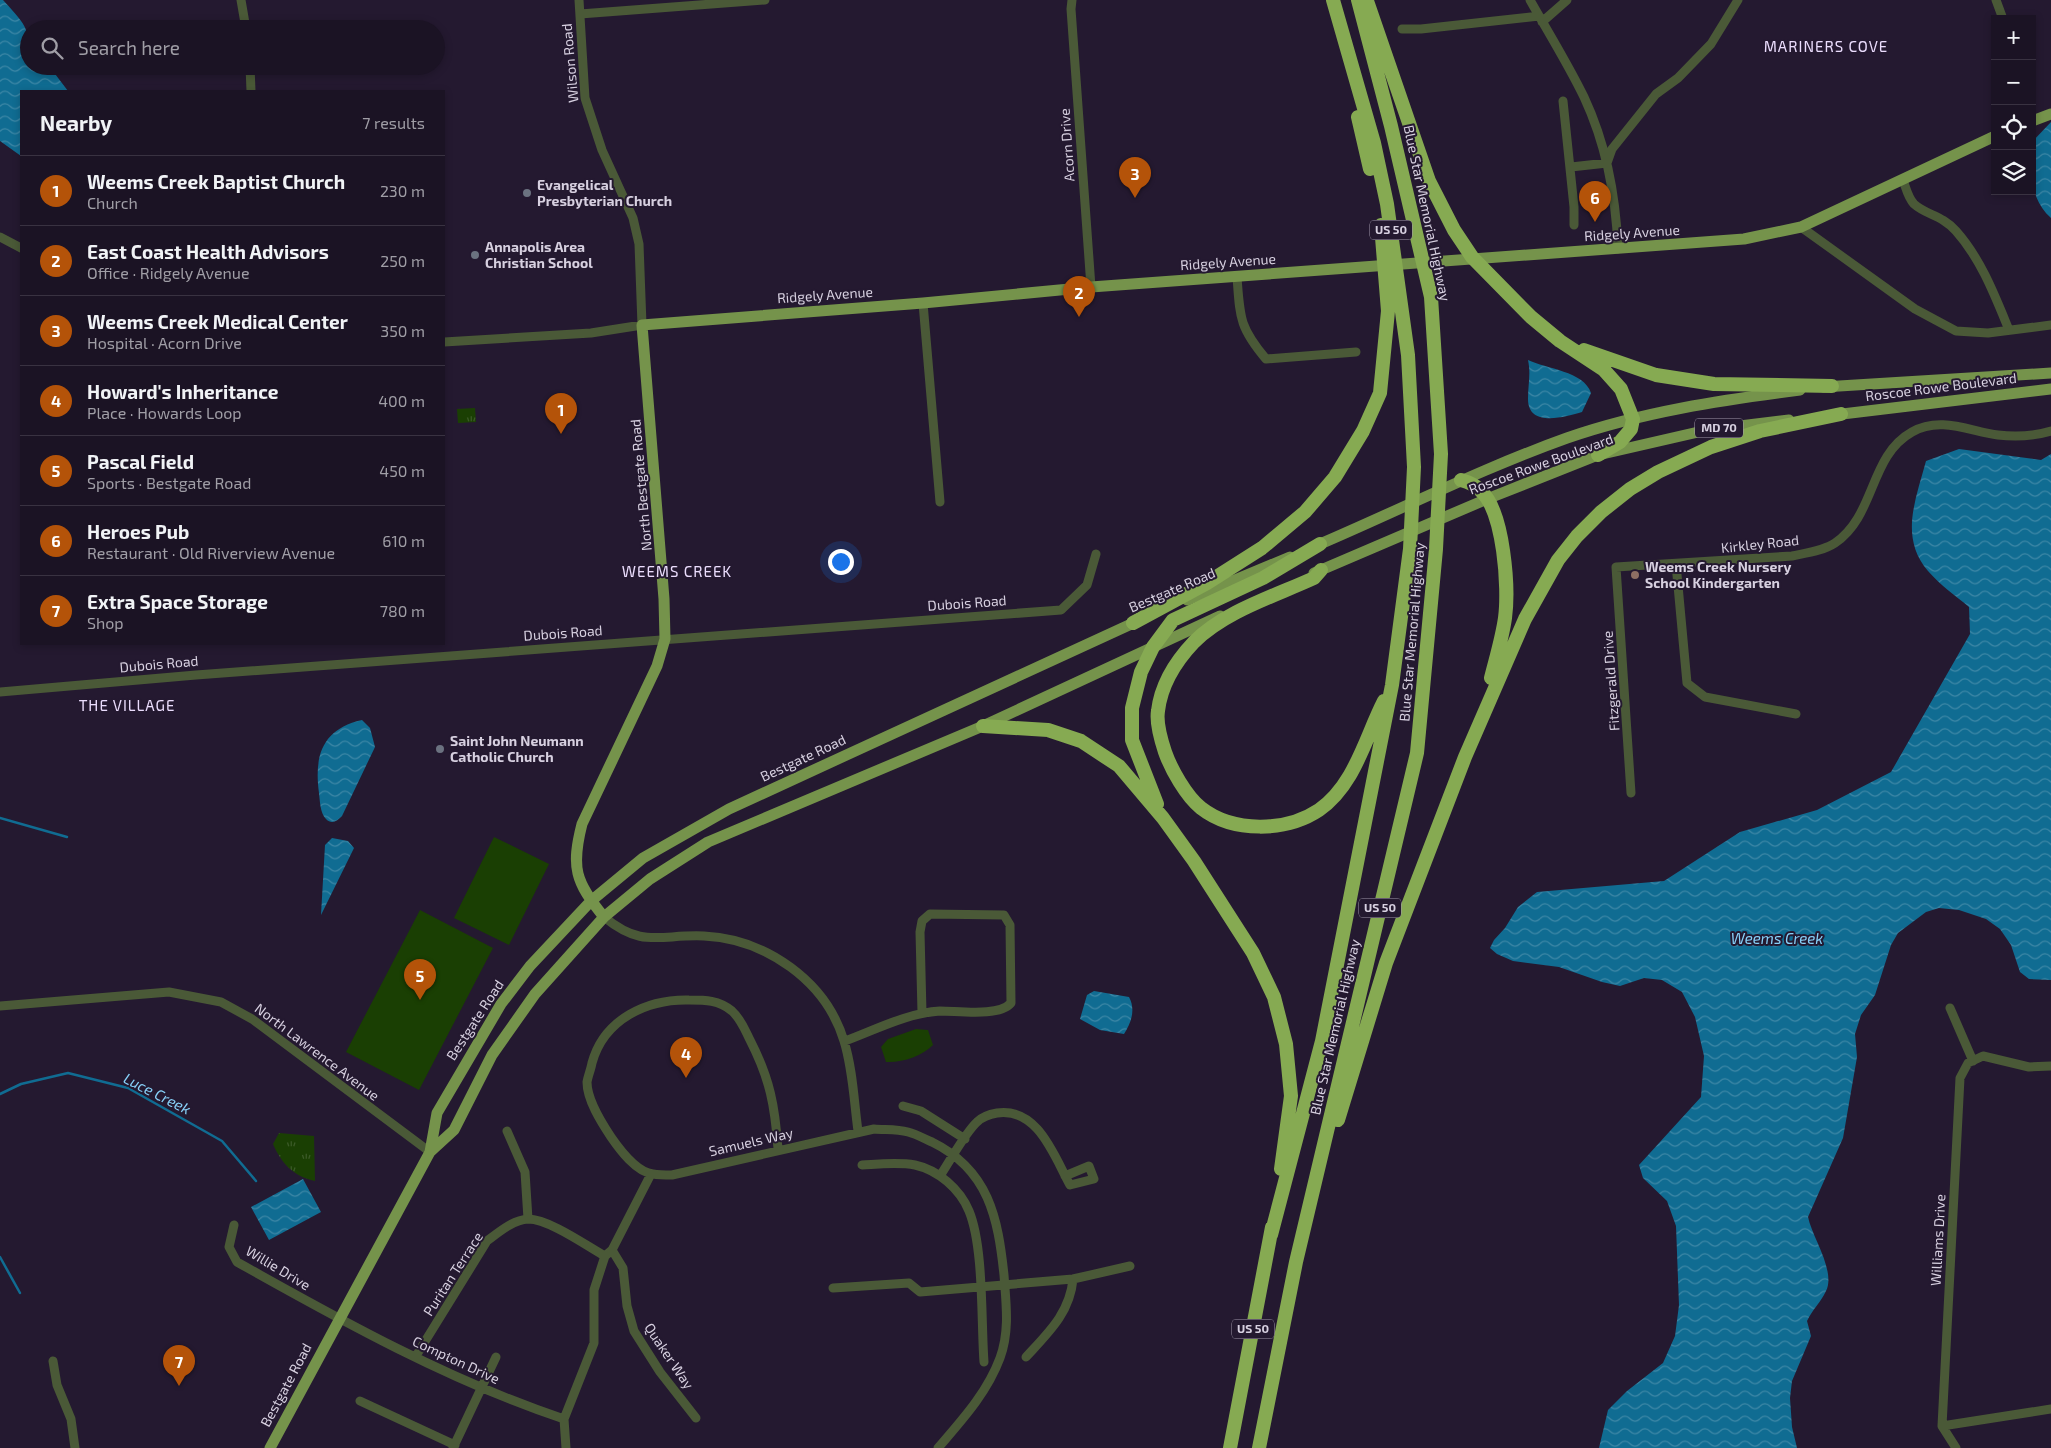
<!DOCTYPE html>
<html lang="en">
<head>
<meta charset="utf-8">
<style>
  body { margin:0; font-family:"Exo 2",sans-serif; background:#241c2c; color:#f1f3f6 }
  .controls { position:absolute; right:15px; top:15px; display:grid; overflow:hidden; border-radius:0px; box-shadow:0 2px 8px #0003 }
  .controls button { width:45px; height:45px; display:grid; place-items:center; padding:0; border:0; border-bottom:1px solid #393241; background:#1b1324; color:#f1f3f6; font:25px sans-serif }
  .you { position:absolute; left:840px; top:561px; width:18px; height:18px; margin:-12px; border:4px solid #fff; border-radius:50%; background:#1a73e8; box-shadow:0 0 0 8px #1a73e833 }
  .badge { display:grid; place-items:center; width:32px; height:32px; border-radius:50%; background:#b45309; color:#fff; font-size:16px; font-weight:700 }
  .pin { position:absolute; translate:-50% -41px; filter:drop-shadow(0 1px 2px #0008) }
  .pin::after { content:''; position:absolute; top:26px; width:18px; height:15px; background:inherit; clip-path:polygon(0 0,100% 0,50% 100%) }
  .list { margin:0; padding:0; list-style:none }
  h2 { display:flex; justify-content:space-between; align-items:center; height:65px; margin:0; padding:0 20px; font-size:21px }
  h2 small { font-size:16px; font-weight:400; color:#a09ea6 }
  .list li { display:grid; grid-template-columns:32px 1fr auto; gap:15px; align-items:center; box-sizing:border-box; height:70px; padding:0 20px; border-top:1px solid #393241 }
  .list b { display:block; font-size:19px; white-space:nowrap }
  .list p { margin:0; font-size:16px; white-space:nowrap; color:#a09ea6 }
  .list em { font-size:16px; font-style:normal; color:#a09ea6 }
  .icon { flex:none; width:28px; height:28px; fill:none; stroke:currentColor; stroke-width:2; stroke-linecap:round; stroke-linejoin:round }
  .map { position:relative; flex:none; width:2051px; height:1448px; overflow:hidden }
  .search { position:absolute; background:#1b1324; box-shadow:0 2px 8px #0003; left:20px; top:20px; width:425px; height:55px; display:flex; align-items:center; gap:12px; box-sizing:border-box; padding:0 18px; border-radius:28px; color:#a09ea6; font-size:19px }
  .panel { position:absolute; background:#1b1324; box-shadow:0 2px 8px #0003; left:20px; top:90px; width:425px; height:555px; border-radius:0px }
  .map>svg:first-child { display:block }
  .green { fill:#1a3f03 }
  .park { fill:url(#park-tufts) }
  .water { fill:url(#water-waves) }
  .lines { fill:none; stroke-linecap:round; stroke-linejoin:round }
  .stream { stroke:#106c92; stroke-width:2.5 }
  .minor { stroke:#4a5937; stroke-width:9 }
  .major { stroke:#75934b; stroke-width:11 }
  .highway { stroke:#86aa52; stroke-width:14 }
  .worship-dot { fill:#6b7280; stroke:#241930; stroke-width:2 }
  .education-dot { fill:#8d6e63; stroke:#241930; stroke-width:2 }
  .labels { text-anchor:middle; stroke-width:4; stroke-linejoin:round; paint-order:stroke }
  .shield { fill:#241930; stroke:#a199ab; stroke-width:1 }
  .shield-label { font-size:12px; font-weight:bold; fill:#d7d0e0 }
  .street-label { font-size:14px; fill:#d7d0e0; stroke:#241930 }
  .poi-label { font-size:14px; font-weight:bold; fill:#d7d0e0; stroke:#241930; text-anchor:start }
  .neighbourhood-label { font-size:15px; letter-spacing:1px; fill:#ebddfd; stroke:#241930 }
  .water-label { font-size:15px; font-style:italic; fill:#88d1f9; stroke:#241930 }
</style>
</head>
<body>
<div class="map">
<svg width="2051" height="1448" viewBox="0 0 2051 1448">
  <defs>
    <pattern id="park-tufts" width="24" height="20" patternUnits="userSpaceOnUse" patternTransform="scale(1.25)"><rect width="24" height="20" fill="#1a3f03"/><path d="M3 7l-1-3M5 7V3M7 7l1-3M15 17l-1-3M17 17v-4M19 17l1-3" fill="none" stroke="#3b5a27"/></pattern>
    <pattern id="water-waves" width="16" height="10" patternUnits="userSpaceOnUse" patternTransform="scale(1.25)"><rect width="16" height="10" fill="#106c92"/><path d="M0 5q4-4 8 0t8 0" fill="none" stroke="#3d87a6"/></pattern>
  </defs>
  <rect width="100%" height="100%" fill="#241930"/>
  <!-- green -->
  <path class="green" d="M494,837L549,864L509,945L454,918Z
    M420,910L493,948L419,1090L346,1052Z
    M916,1029L928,1030L933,1045C922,1056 902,1063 886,1062L881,1047L888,1039Z"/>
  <!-- park -->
  <path class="park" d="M475,408L476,422L458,423L457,409Z
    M279,1133L314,1136L315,1181C293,1176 282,1164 273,1144Z"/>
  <!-- water -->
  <path class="water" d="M0,0H3C29,29 29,27 29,66H49L68,91H21V156L0,141Z
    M2051,122V218C2028,197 2032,171 2032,142Z
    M1528,360C1546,369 1584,371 1591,393L1582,412C1565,417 1528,428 1528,399C1528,385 1531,374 1528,360Z
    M1959,449L2041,460L2051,454V980L2029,979L2020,972L2011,945L2000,929L1986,919L1959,910L1939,908L1926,912L1898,933L1891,945L1875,995L1861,1015L1855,1034L1857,1057L1843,1138L1808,1217C1812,1237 1836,1271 1826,1291C1821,1302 1812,1310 1807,1321L1811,1336L1792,1381L1790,1398L1792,1427L1797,1448H1599L1608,1410L1627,1391L1663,1363L1675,1336L1679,1305L1676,1226L1667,1201L1643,1178L1639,1165L1701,1097L1704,1056L1695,1017L1682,992L1662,980L1644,978L1620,986L1602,982L1559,967L1513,961L1497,954L1490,948L1494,940L1505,928L1518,907L1537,892L1664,881L1740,832L1817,810L1891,772L1970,634L1969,607C1956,596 1940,585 1928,571C1899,537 1916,499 1926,461Z
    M362,720L370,728L375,747L342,816C337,821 332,825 326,819C320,813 320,801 319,793C314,756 322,729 362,720Z
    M332,838L348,841L354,848L321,915L325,845Z
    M1094,991L1129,997C1136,1010 1131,1023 1124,1034L1100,1030L1080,1019L1087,995Z
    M303,1179L321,1212L269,1240L251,1207Z"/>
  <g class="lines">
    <!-- stream -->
    <path class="stream" d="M0,818L67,837
      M0,1094L21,1084L68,1073L128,1088L222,1141L256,1181
      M0,1257L20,1293"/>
    <!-- minor -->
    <path class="minor" d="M241,0L246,29
      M1072,0L1071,9L1091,287
      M1530,0C1548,32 1568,64 1584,97C1606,144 1616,197 1618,249
      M1996,0L2003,19
      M580,14L765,0
      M1542,22L1567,0
      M1402,29H1421L1539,16
      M250,66L251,91
      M1563,101L1574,207V225
      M1571,167L1607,163L1612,149L1656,94L1678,78L1711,44L1738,0
      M1903,180C1906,188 1908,198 1914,204C1926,215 1942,215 1956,231C1981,259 1995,296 2009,330
      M1801,227L1915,309L1956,331L1988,333L2051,325
      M0,237L21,248
      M1237,277C1240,317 1239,327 1266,359L1356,352
      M923,303L940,502
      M444,342L591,333L642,325L639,244L633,218L602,150L585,98L579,0
      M1676,564L1687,683L1705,697L1796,714
      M0,692L196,675L1061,610L1087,585L1096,554
      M1631,793L1616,567L1792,556C1806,553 1823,551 1835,543C1876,515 1869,456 1912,432C1940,416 1969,431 1998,435C2015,437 2034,436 2051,431
      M604,917C643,949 660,934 704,936C766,939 826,981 844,1041C853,1070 854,1102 858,1131
      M0,1006L169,992L221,1002L252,1019L430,1152
      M1950,1008L1973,1061
      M845,1041C875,1030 907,1013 940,1011C959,1011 999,1017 1011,1003L1010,925L1004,915L930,914L922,921L920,932L922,1013
      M903,1106L921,1111L965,1139
      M507,1131L525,1172L528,1219
      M778,1149C775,1106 770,1079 750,1040C745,1030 741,1019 732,1011C719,1000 705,1000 689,1000C647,999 604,1019 592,1063C591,1069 588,1076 587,1082C587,1100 601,1122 611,1137C620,1150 636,1172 653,1174C659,1175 665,1175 672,1175L874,1129C885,1130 897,1129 908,1132C916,1134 925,1139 932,1142C989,1170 998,1218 1004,1275C1006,1303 1010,1331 1000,1358C987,1393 962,1420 938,1448
      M862,1165C880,1164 898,1162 915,1165C938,1170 960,1189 969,1211C984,1247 981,1322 984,1362
      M940,1176C950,1161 965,1133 977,1122C982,1117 991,1114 997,1113C1038,1107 1054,1156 1070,1185L1094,1179L1089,1166L1065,1176
      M234,1225L229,1247L237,1262C342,1321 450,1381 564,1419
      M612,1250L623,1268L627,1306L634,1331L660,1372L696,1418
      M833,1288L909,1283L920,1292L1073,1279L1130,1266
      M416,1356L487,1241C499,1232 513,1220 528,1219C549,1219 587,1246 605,1256
      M1026,1357C1048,1333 1070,1313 1073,1279
      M53,1361L57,1385L71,1419L75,1448
      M360,1401L455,1445
      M1942,1426L1960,1078L1968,1063L1983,1056L2029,1067L2051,1066
      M1942,1426L2051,1409
      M1942,1426L1956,1448
      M453,1448L496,1357
      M566,1448L564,1419L594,1343V1290L605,1256L612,1250L651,1174"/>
    <!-- major -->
    <path class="major" d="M2032,121L2051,114
      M1823,387L2051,373
      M1834,415L2051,389
      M1313,547C1398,511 1480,469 1567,438C1642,412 1722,400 1800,390
      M1314,573L1487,499L1598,455L1707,430L1789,420
      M1187,600L1290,557
      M604,917C575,882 571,867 582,824L657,666L665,639L664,599L642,325L923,303L1091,287L1744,239L1801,227L1995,136
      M430,1152L454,1130L492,1055L535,994L604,917L650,879L708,842L983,726L1220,616
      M270,1448L430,1152L437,1113L501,1004L530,966L591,901L643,858L729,809L1140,620"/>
    <!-- highway -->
    <path class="highway" d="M1367,1L1429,181L1454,230L1472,257L1531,317L1560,341L1604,370L1621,389L1633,419L1631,429L1620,442L1598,455
      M1358,117L1370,169
      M1584,350L1656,375L1714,384L1832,386
      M1461,480C1468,482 1476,485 1481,491C1504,512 1509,588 1505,618C1502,639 1496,658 1491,678
      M1321,570L1314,578C1275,596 1225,611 1194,642C1176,661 1161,685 1158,711C1156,723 1161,740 1165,752C1171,769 1186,796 1201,808C1233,833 1286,832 1319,810C1355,785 1365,738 1384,701
      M1133,623L1207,583L1262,548L1305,512L1335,477L1363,431L1380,393L1388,311L1381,225
      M983,726L1048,730L1081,741L1119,766L1163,818L1194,861L1253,953L1274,997L1286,1044L1291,1096L1281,1169
      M1157,804L1132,740V708L1141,672L1153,647L1173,620L1263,578L1320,544
      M1338,1120L1386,963L1465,757L1525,619L1558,560L1577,536L1601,512L1630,489L1658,472L1711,447L1760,431L1841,414
      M1271,1235L1322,1041L1392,685L1410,549L1414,467L1408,355L1387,204L1374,143L1333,0
      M1230,1448L1272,1227
      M1259,1448L1296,1262L1417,753L1436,549L1441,454L1431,297L1391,126L1358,0"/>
  </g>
  <!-- markers -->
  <g class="worship-dot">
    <circle cx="527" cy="193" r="5"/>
    <circle cx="475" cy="255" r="5"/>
    <circle cx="440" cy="749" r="5"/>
  </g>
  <circle class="education-dot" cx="1635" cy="575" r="5"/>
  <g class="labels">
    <!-- shield labels -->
    <g class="shield">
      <rect x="1370" y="220.5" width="42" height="19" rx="4"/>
      <rect x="1695" y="418.5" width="48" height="19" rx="4"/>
      <rect x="1359" y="898.5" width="42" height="19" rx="4"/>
      <rect x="1232" y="1319.5" width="42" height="19" rx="4"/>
    </g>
    <g class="shield-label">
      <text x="1391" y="234">US 50</text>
      <text x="1719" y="432">MD 70</text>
      <text x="1380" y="912">US 50</text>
      <text x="1253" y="1333">US 50</text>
    </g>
    <!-- street labels -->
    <g class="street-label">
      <text transform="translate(570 63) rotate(-95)" y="5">Wilson Road</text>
      <text transform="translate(1067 145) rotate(-94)" y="5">Acorn Drive</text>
      <text transform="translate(1427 213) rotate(78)" y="5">Blue Star Memorial Highway</text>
      <text transform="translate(1632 233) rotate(-4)" y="5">Ridgely Avenue</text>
      <text transform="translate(1228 262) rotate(-4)" y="5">Ridgely Avenue</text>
      <text transform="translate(825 295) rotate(-4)" y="5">Ridgely Avenue</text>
      <text transform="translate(1941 387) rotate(-7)" y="5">Roscoe Rowe Boulevard</text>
      <text transform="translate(1541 464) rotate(-20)" y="5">Roscoe Rowe Boulevard</text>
      <text transform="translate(641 485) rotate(-95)" y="5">North Bestgate Road</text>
      <text transform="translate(1760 544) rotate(-6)" y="5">Kirkley Road</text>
      <text transform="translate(1172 590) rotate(-23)" y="5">Bestgate Road</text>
      <text transform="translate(967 603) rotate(-4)" y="5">Dubois Road</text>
      <text transform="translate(1412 632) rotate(-85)" y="5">Blue Star Memorial Highway</text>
      <text transform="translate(563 633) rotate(-4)" y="5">Dubois Road</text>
      <text transform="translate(159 664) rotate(-5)" y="5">Dubois Road</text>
      <text transform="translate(1611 681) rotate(-94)" y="5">Fitzgerald Drive</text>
      <text transform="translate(803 758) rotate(-25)" y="5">Bestgate Road</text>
      <text transform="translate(475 1020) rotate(-57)" y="5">Bestgate Road</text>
      <text transform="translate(1335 1027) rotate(-77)" y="5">Blue Star Memorial Highway</text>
      <text transform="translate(317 1052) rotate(37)" y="5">North Lawrence Avenue</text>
      <text transform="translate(751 1142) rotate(-13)" y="5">Samuels Way</text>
      <text transform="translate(1938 1240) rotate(-87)" y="5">Williams Drive</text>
      <text transform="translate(278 1268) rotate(31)" y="5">Willie Drive</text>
      <text transform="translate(453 1274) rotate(-57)" y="5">Puritan Terrace</text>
      <text transform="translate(669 1356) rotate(56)" y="5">Quaker Way</text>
      <text transform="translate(456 1360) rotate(25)" y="5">Compton Drive</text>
      <text transform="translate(286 1385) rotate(-62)" y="5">Bestgate Road</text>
    </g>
    <!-- poi labels -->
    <g class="poi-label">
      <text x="537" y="190">Evangelical<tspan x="537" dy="16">Presbyterian Church</tspan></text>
      <text x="485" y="252">Annapolis Area<tspan x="485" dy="16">Christian School</tspan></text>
      <text x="1645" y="572">Weems Creek Nursery<tspan x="1645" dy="16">School Kindergarten</tspan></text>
      <text x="450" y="746">Saint John Neumann<tspan x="450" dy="16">Catholic Church</tspan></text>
    </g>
    <!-- neighbourhood labels -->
    <g class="neighbourhood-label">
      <text x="1826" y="52">MARINERS COVE</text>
      <text x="677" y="577">WEEMS CREEK</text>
      <text x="127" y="711">THE VILLAGE</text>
    </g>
    <!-- water labels -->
    <g class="water-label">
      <text x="1777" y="944">Weems Creek</text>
      <text transform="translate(157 1094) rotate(27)" y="5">Luce Creek</text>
    </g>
  </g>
</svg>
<div class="controls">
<button>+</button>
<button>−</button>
<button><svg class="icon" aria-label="locate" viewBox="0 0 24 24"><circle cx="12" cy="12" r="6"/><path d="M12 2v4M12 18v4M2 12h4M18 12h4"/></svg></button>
<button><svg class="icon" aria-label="layers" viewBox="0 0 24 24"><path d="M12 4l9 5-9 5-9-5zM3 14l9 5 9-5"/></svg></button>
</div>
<div class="you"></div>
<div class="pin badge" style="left:561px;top:434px">1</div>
<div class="pin badge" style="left:1079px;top:317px">2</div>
<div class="pin badge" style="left:1135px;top:198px">3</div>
<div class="pin badge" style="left:686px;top:1078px">4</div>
<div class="pin badge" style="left:420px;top:1000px">5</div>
<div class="pin badge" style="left:1595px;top:222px">6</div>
<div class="pin badge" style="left:179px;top:1386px">7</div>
<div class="search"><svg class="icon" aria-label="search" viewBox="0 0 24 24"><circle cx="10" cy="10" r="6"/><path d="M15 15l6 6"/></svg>Search here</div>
<section class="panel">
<h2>Nearby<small>7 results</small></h2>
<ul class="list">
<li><span class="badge">1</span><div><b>Weems Creek Baptist Church</b><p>Church</p></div><em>230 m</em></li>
<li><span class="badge">2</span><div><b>East Coast Health Advisors</b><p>Office · Ridgely Avenue</p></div><em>250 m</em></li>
<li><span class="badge">3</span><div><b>Weems Creek Medical Center</b><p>Hospital · Acorn Drive</p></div><em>350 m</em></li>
<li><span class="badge">4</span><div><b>Howard's Inheritance</b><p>Place · Howards Loop</p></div><em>400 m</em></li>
<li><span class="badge">5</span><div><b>Pascal Field</b><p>Sports · Bestgate Road</p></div><em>450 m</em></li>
<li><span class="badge">6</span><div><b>Heroes Pub</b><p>Restaurant · Old Riverview Avenue</p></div><em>610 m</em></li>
<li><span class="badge">7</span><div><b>Extra Space Storage</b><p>Shop</p></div><em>780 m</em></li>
</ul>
</section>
</div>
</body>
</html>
